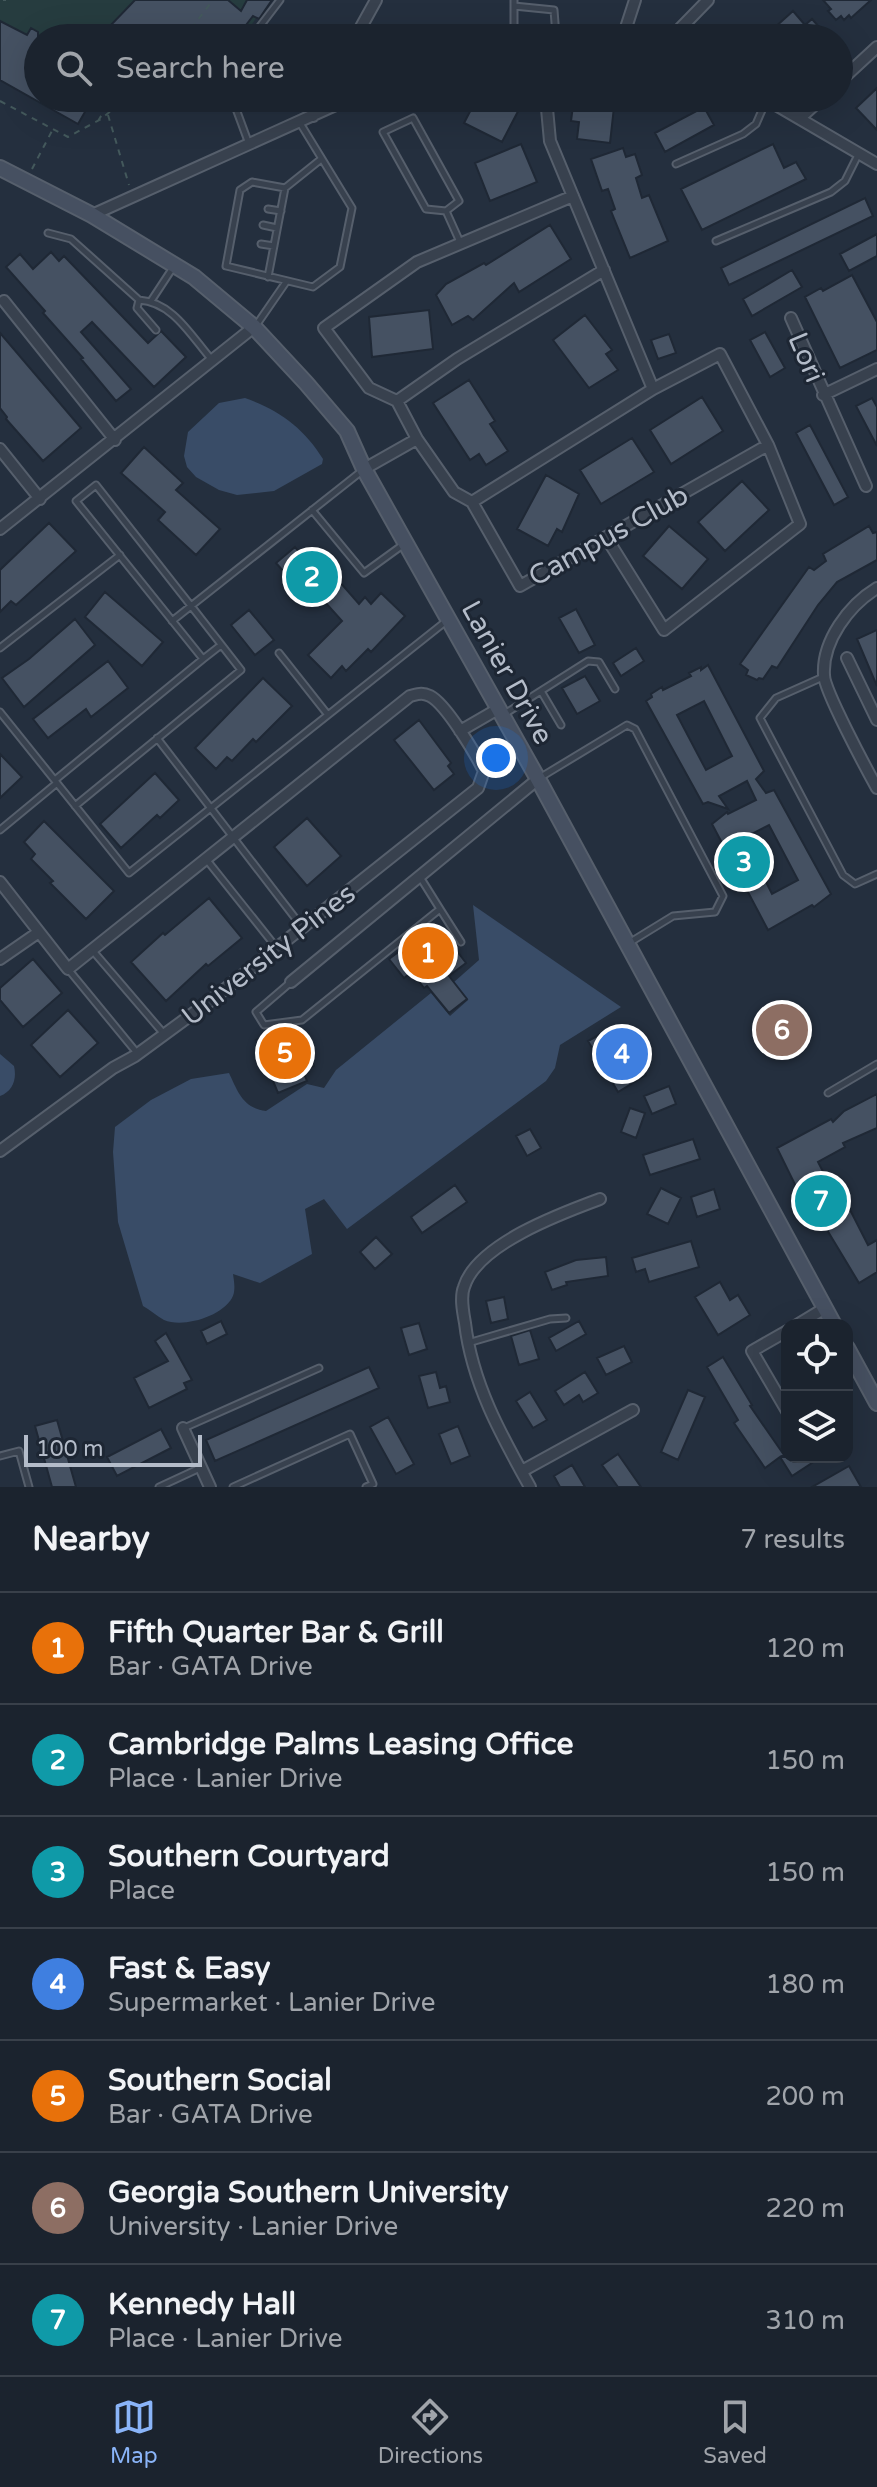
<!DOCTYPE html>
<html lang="en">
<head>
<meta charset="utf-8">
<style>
  body { margin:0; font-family:"Varela Round",sans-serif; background:#282f3a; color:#f1f3f6 }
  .controls { position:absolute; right:24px; bottom:24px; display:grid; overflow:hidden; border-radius:16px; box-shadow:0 8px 32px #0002 }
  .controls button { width:72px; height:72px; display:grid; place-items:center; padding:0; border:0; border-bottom:2px solid #39404a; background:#1b232e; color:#f1f3f6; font:40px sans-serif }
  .scale { position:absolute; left:24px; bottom:20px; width:178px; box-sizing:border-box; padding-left:8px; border:4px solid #b4bcc9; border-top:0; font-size:22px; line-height:28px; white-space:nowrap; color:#b4bcc9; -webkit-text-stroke:6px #1d2633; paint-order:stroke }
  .you { position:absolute; left:496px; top:758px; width:28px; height:28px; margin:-20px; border:6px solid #fff; border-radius:50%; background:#1a73e8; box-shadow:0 0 0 12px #1a73e833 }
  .badge { display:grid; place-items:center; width:52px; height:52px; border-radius:50%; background:#8ab4f8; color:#fff; font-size:26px; font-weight:700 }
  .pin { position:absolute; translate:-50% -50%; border:4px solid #fff; box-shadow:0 2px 8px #0006 }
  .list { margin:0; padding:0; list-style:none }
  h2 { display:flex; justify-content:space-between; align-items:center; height:104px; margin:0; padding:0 32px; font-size:34px }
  h2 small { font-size:26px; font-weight:400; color:#a0a4aa }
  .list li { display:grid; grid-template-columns:52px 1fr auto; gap:24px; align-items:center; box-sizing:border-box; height:112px; padding:0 32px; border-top:2px solid #39404a }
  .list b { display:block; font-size:30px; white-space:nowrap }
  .list p { margin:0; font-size:26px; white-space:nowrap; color:#a0a4aa }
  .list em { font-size:26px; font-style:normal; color:#a0a4aa }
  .icon { flex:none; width:44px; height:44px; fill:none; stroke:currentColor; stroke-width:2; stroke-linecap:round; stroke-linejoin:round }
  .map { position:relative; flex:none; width:877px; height:1487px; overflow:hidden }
  .search { position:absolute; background:#1b232e; box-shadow:0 8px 32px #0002; left:24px; right:24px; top:24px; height:88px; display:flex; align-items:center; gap:20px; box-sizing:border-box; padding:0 28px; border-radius:44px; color:#a0a4aa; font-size:30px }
  .sheet { height:888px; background:#1b232e }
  nav { display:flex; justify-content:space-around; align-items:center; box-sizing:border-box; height:112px; border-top:2px solid #39404a; background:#1b232e; font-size:22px; color:#a0a4aa }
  nav a { display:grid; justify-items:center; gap:4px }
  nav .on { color:#8ab4f8 }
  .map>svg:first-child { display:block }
  .green { fill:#263c3f }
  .water { fill:#394c67 }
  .building { fill:#455162; stroke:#1f2835; stroke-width:2; fill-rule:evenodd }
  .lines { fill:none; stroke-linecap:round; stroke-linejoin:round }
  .lane-casing { stroke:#565f6c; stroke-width:9 }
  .street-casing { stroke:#565f6c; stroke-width:14 }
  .secondary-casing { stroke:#565f6c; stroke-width:18 }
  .path { stroke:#44595c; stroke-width:2; stroke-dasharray:6 6; stroke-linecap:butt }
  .lane { stroke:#38414e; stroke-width:5 }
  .street { stroke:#38414e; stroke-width:10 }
  .secondary { stroke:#465061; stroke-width:14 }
  .labels { text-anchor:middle; stroke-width:6; stroke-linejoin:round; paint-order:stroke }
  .street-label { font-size:28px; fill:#b4bcc9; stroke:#1d2633 }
</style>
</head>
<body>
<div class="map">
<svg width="877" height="1487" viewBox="0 0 877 1487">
  <rect width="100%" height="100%" fill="#242f3e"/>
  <!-- green -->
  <path class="green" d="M0,0H268L243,38H38L0,62Z"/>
  <!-- water -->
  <path class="water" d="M245,398C279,410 304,428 323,459L322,464L274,491L237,495L219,490L196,477L187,467L184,456L188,432L219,403Z
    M473,905L621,1007L560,1045L555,1068L546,1081L347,1229L324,1199L305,1209L312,1254L260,1283L233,1274C234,1281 236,1291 232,1298C221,1317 183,1328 164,1320C157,1316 150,1310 143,1306L118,1222L113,1152L115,1127L151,1100L191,1079L229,1073C238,1092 243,1108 266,1111L307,1084L324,1088L336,1070L431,993L450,1016L468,1000L454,982L479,960Z
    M0,1054L14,1066C17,1079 13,1091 0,1096Z"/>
  <!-- building -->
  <path class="building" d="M135,0H228L241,11L247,0H272L259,19L253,16L236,38H120L109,27Z
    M823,0H871L851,18L849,15L844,20L841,16L836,20L828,11L831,9Z
    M793,11L805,25L812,19L820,28L817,31L823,38H763Z
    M0,21L27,35L31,28L38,32V98H93L78,124L0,80Z
    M877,88V130L856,108Z
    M477,98H525L502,142L464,123Z
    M574,98H615L610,143L577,139L579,122L571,121Z
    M704,107L714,125L665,152L655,133Z
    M521,144L537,182L490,201L475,163Z
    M773,144L784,168L796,162L806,179L702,230L681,189Z
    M623,148L626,157L635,154L642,175L636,178L642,198L649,195L668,241L630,258L611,211L615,209L608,189L602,191L591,159Z
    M865,198L873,216L729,285L721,268Z
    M550,225L571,259L519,292L514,283L473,320L468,316L452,325L436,295L446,284L484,263L486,265Z
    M877,234V256L849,271L840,254Z
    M51,252L59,261L64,256L148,343L161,331L186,357L154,387L92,322L81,332L131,389L116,401L81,359L83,358L43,313L45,311L6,267L20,254L33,269Z
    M792,270L802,287L752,316L743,299Z
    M852,275L877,322V350L840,368L805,297L821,288L823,291Z
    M429,310L433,349L372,357L369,317Z
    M585,315L612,350L606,354L618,370L589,388L553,340Z
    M765,332L785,368L770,377L750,340Z
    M0,333L81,428L43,461L6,419L7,417L0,408Z
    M669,334L676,353L658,359L651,340Z
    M469,380L495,421L490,424L508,451L486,465L479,454L470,460L433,403Z
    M702,397L723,431L671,464L650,430Z
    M872,398L877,407V446L856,406Z
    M810,425L848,497L834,505L796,433Z
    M632,438L654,472L601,504L580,470Z
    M144,447L183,483L176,490L220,529L196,555L158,520L165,512L121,473Z
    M546,475L579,494L562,532L557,529L548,546L517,529Z
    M742,481L769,510L725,551L698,522Z
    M49,523L76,551L16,605L11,601L0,612V570Z
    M669,526L708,559L682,589L643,556Z
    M869,526L873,533L877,532V560L837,582L818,605L777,668L772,666L763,679L759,678L757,680L746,675L748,670L740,664L809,567L814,570L826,561L823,554Z
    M295,547L303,557L311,549L359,604L365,597L371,604L381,593L405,616L371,652L368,649L346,671L342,666L331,678L308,655L342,621L315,591L307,598L276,563Z
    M105,592L163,642L142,666L85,617Z
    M576,609L595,645L579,653L559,618Z
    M249,610L274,640L255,655L231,625Z
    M75,619L95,645L24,707L2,678L29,659Z
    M877,630V686L857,639Z
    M636,648L644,661L621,676L613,663Z
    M108,661L128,688L91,717L86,709L48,738L33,719Z
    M708,665L764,771L756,779L766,793L774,790L831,894L814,907L812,905L768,930L712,824L727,812L728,814L756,800L747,781L719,796L728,809L708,802L703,804L646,701L652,697L651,694L662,687L663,690L691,676L689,673L701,667V670ZM704,701L732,756L706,770L677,715ZM769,825L798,880L772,894L744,838Z
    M585,676L600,701L577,714L562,688Z
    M263,678L292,706L256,742L253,739L232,761L227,757L216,769L195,748Z
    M419,720L451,763L448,766L454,774L434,790L394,740Z
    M0,754L22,777L0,798Z
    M155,773L179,800L160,818L157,815L121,848L100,824Z
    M307,818L341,856L307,886L274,847Z
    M44,821L114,891L86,919L50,883L53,881L31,859L35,854L24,842Z
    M209,898L242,938L208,966L206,964L166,1001L131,962L163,933L165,935Z
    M441,930L466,963L449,976L467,999L449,1013L427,986L424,988L412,972L404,978L389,959L413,941L418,947Z
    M33,959L62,993L23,1027L0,1000V988Z
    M68,1010L98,1043L60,1077L31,1045Z
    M617,1025L646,1075L618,1092L588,1041Z
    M297,1026L314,1066L303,1071L307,1081L278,1093L256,1040L286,1028Z
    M669,1086L676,1104L652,1114L644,1096Z
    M877,1094V1128L843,1143L845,1147L818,1162L839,1203L845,1200L868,1245L877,1240V1272L859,1283L818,1215L812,1219L777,1148L831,1119L833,1122L844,1111Z
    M630,1108L645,1113L636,1138L621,1132Z
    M530,1129L541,1148L527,1156L516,1136Z
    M693,1139L700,1159L650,1175L643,1155Z
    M455,1185L467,1202L422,1233L411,1217Z
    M661,1188L681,1198L668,1224L647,1214Z
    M714,1189L720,1209L697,1217L691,1197Z
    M376,1237L392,1254L375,1269L360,1252Z
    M691,1241L699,1267L649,1282L645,1269L636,1272L632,1258Z
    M606,1257L608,1276L566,1282L567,1285L552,1290L545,1272L576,1260Z
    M720,1282L730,1300L738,1295L750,1315L718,1335L695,1297Z
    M504,1297L508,1319L491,1323L486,1301Z
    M221,1321L227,1334L207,1344L201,1331Z
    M579,1321L586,1334L556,1351L549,1338Z
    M419,1323L427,1349L409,1355L401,1328Z
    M530,1330L539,1359L519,1365L511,1336Z
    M166,1333L192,1380L184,1383L187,1389L149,1408L134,1378L168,1361L155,1341Z
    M624,1346L632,1362L606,1375L597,1358Z
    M723,1357L752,1405L750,1406L784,1455L780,1457H821L792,1476L780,1457L765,1468L734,1423L738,1420L707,1367Z
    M369,1367L379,1388L215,1461L206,1440Z
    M436,1372L440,1388L446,1386L450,1402L428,1408L419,1376Z
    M585,1372L598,1393L583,1402L579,1395L564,1405L555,1391Z
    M688,1390L705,1397L678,1460L661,1452Z
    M530,1392L547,1420L533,1428L516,1401Z
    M388,1417L414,1464L396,1474L370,1427Z
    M57,1420L76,1487H52L35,1426Z
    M458,1426L470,1456L451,1464L439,1434Z
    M161,1429L171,1448L117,1476L107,1457Z
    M618,1454L641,1487H618L602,1465Z
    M572,1465L585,1487H560L554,1476Z
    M849,1466L861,1487H812Z"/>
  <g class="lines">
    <!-- lane casing -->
    <g class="lane-casing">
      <path id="lane" d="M514,0V38
        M514,6L554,10L556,36
        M251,38L280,0
        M232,98L249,144
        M300,123L352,208L340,267L313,287L226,266L240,190L252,182L285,188L320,160
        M676,164L743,134L756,124L766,101
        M268,209L281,211
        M446,211L459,201L413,118L383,132L426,209L446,211L460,242
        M263,225L277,228
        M48,233L71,239L139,300C173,302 191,336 212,360
        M716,241L831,192L845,181L858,155
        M261,244L274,246
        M268,277L285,188
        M139,300L137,308L156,330
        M151,301L174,266
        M255,327L286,282
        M312,510L364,573L404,544
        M172,621L363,470
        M0,648L120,555
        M279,653L328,715
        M823,677L776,698L760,718L843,875L855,884L877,874
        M541,691L561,725
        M0,712L129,873L445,622
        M503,715L588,661L599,662L615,689
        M157,738L302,927
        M541,777L627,725L635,729L723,896L715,912L673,916L629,943
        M55,780L203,659
        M75,806L241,670C193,608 144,546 96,485L76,501L203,659L221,645
        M0,830L57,783
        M206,859L276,947
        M440,909L461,942
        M93,951L164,1034
        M68,969L137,1053
        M291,982L256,1012L264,1025L302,1020L440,909L420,877
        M828,1093L877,1064
        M468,1343L550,1319L566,1318
        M184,1428L319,1368
        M0,1456L19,1451L29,1487
        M159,1487L200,1468
        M233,1487L350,1434L373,1484L366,1487"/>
    </g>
    <!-- street casing -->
    <g class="street-casing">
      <path id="street" d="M623,37L635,0
        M355,38L376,0
        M532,38L585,35L625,38
        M671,38L708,0
        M839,82L877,47
        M546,98L550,141L653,389L720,354L768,445L520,586L472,502L454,492L417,439L397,401L369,388L324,328L417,262L573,196
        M764,98L877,164
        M313,116L323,98
        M800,118L822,98
        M92,215L351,98
        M4,301L115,440
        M791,318L866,486
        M823,395L877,369
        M397,401L457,359L604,270
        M0,449L40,499
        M364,469L417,439
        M472,502L653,389
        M0,529L254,327
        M606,537L664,630L800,524L768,445
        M877,588C849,605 822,641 824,675C824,690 867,770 877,788
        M847,658L877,720
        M460,731L498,709
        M0,882L68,969L410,696C418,694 422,692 430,696C446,704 475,753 484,771L478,788L210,1001L135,1056L113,1068L0,1151
        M0,959L39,932
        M291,982L538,779
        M797,1325L825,1308
        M787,1331L752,1351L787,1411
        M183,1428L210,1487
        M522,1471L633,1410
        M530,1487C501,1435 472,1383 465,1323C463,1312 460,1297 464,1287C477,1244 562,1213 600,1199"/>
    </g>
    <!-- secondary casing -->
    <g class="secondary-casing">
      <path id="secondary" d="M0,168L92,215L194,277L254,327L306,383L347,431L364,469L538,779L834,1325
        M847,1348L877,1403"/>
    </g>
    <!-- path -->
    <path class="path" d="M3,0H6
      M184,38L213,0
      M0,101L68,137L101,119L127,98
      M108,115L129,185
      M98,121L112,98
      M32,169L53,129"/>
    <!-- lane -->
    <use href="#lane" class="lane"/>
    <!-- street -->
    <use href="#street" class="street"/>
    <!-- secondary -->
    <use href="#secondary" class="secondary"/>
  </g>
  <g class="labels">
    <!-- street labels -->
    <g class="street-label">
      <text transform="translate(807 357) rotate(67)" y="10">Lori</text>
      <text transform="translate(608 535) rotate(-29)" y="10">Campus Club</text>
      <text transform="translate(508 672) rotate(61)" y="10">Lanier Drive</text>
      <text transform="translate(268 954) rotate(-38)" y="10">University Pines</text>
    </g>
  </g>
</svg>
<div class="controls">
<button><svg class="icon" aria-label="locate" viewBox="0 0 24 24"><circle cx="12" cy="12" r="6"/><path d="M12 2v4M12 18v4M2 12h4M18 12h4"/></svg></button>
<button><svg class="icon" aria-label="layers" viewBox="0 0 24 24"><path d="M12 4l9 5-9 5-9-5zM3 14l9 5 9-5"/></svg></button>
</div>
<div class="scale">100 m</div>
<div class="you"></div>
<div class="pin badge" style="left:428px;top:953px;background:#e8710a">1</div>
<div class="pin badge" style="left:312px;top:577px;background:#0f9aa8">2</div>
<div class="pin badge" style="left:744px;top:862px;background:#0f9aa8">3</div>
<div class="pin badge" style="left:622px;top:1054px;background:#3f7fe0">4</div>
<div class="pin badge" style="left:285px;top:1053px;background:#e8710a">5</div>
<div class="pin badge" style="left:782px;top:1030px;background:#8d6e63">6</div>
<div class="pin badge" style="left:821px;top:1201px;background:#0f9aa8">7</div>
<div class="search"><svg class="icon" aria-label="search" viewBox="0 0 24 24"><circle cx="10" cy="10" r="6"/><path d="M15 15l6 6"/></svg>Search here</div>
</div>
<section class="sheet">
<h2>Nearby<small>7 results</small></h2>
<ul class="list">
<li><span class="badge" style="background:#e8710a">1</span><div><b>Fifth Quarter Bar &amp; Grill</b><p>Bar · GATA Drive</p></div><em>120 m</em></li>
<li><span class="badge" style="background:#0f9aa8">2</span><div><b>Cambridge Palms Leasing Office</b><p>Place · Lanier Drive</p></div><em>150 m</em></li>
<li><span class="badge" style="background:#0f9aa8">3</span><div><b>Southern Courtyard</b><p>Place</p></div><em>150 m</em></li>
<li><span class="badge" style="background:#3f7fe0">4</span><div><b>Fast &amp; Easy</b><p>Supermarket · Lanier Drive</p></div><em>180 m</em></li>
<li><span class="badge" style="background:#e8710a">5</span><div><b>Southern Social</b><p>Bar · GATA Drive</p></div><em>200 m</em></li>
<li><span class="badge" style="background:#8d6e63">6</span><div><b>Georgia Southern University</b><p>University · Lanier Drive</p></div><em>220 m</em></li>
<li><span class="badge" style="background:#0f9aa8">7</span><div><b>Kennedy Hall</b><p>Place · Lanier Drive</p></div><em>310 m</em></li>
</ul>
</section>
<nav>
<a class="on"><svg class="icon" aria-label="map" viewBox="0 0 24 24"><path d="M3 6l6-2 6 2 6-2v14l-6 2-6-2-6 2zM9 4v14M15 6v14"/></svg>Map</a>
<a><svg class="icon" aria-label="directions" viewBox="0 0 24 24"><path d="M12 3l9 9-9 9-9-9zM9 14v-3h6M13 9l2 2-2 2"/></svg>Directions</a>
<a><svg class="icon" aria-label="saved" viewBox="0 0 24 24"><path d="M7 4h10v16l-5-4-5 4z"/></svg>Saved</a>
</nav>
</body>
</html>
